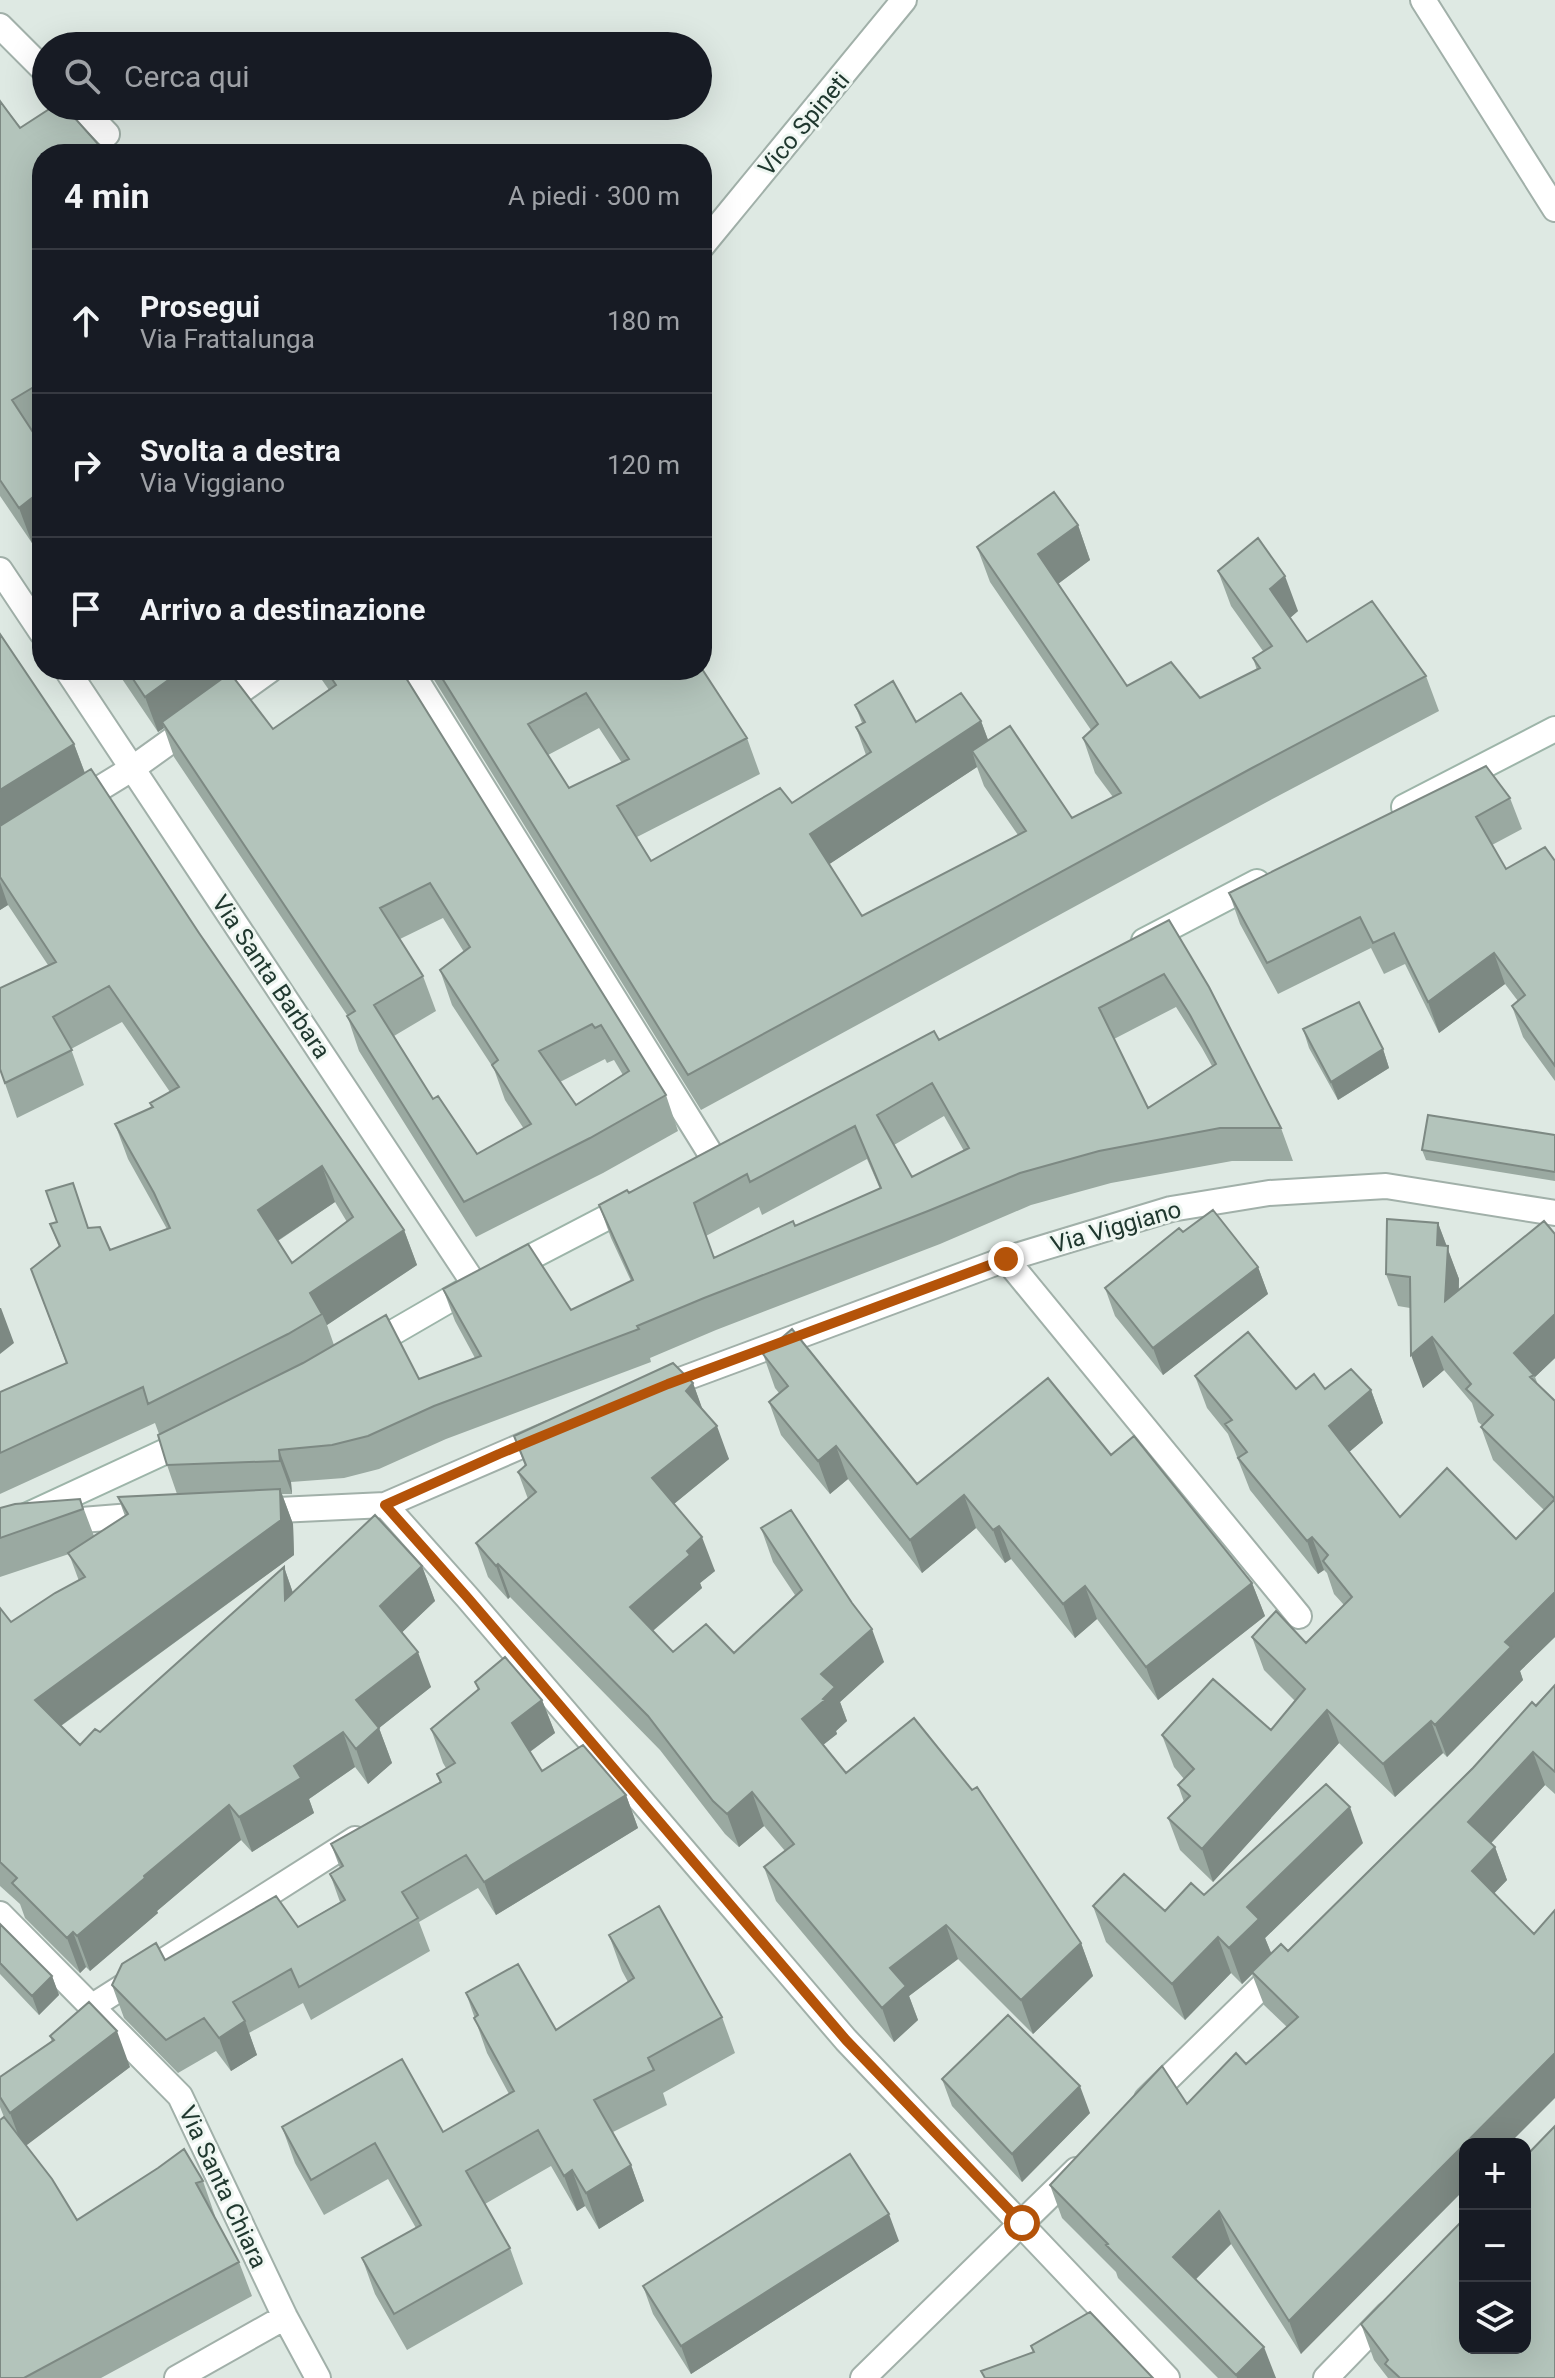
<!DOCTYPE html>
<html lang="it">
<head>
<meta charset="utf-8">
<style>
  body { margin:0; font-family:Roboto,sans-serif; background:#242831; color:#f1f3f6 }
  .controls { position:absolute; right:24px; bottom:24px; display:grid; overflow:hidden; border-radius:16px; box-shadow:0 8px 32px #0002 }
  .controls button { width:72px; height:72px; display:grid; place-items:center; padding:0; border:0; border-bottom:2px solid #363941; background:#171b24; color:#f1f3f6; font:40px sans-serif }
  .stop { position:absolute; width:24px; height:24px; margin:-18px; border:6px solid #b45309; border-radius:50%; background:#fff }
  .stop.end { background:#b45309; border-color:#fff; box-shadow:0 2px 8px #0008 }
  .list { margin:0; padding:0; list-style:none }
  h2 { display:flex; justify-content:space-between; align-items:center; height:104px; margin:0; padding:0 32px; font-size:34px }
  h2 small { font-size:26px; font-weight:400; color:#9ea1a6 }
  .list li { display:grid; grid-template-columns:52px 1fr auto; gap:24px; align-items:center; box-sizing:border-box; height:144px; padding:0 32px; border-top:2px solid #363941 }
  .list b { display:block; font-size:30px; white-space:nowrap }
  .list p { margin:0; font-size:26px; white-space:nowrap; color:#9ea1a6 }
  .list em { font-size:26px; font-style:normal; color:#9ea1a6 }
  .icon { flex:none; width:44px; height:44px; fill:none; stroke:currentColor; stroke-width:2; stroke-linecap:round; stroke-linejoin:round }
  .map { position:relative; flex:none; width:1555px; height:2378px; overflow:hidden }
  .search { position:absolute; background:#171b24; box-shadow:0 8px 32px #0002; left:32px; top:32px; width:680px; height:88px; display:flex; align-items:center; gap:20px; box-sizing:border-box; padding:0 28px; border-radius:44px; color:#9ea1a6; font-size:30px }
  .panel { position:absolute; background:#171b24; box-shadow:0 8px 32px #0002; left:32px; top:144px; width:680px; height:536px; border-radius:32px }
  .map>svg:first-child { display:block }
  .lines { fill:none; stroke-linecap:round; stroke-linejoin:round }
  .minor-casing { stroke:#a1b0a9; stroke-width:28 }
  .tertiary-casing { stroke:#a1b0a9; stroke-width:28 }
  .secondary-casing { stroke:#9db5a9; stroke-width:28 }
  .minor { stroke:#fff; stroke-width:24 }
  .tertiary { stroke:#fff; stroke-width:24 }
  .secondary { stroke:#fff; stroke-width:24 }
  .wall { fill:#9aa9a1; fill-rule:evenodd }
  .shaded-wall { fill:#7d8983 }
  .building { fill:#b3c4bb; stroke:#7d8983; stroke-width:2; fill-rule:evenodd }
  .route { stroke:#b45309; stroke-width:10 }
  .labels { text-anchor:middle; stroke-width:6; stroke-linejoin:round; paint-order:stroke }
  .street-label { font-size:24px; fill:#20382f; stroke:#eef6f1 }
</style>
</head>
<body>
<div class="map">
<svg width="1555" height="2378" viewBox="0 0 1555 2378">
  <rect width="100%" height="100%" fill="#dee9e3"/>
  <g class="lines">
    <!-- minor casing -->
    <g class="minor-casing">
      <path id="minor" d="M0,26L46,72
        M80,106L107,134
        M702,246L904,0
        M0,570L42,633
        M67,670L475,1285
        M410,670L715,1161
        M76,803L133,768L270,670
        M1006,1259L1299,1616
        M656,1389L1006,1259L1171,1209L1269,1193L1386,1186L1555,1213
        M385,1505L467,1597L846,2040L1167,2378
        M257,1511L385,1505L549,1434
        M57,1522L156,1514
        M0,1914L180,2096L285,2317L318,2378
        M91,2007L355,1839
        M1147,2099L1281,1968
        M177,2378L285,2317
        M863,2378L1076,2170
        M1326,2378L1388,2314"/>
    </g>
    <!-- tertiary casing -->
    <g class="tertiary-casing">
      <path id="tertiary" d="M1423,0L1555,209"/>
    </g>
    <!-- secondary casing -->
    <g class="secondary-casing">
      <path id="secondary" d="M1404,807L1555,729
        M1144,941L1257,882
        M508,1269L631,1205
        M368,1347L475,1285
        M0,1528L190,1440"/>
    </g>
    <!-- minor -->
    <use href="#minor" class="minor"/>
    <!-- tertiary -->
    <use href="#tertiary" class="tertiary"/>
    <!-- secondary -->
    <use href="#secondary" class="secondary"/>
  </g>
  <!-- wall -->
  <path class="wall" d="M0,101L42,154V425L32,431L42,446V535L32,543L0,496Z
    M1078,525L1090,560L1058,584L1127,686L1200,698L1257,670L1253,658L1263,651L1231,606L1218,571L1298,611L1290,618L1307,642L1426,676L1439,711L1265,803L701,1110L428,670H702L747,738L760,774L637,837L651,861L792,803L866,755L856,727L862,723L855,705L916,722L981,721L988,740L1072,818L1113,797L1095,773L1083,738L1091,730L990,582L977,547ZM599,728L622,763L569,788L548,755ZM977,767L984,786L1018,835L862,916L829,864Z
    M0,634L74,744L85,773L199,933L404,1230L417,1265L327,1325L334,1345L419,1379L475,1358L455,1321L443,1289L571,1310L631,1281L611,1238L599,1205L629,1193L939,1040L1169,920L1281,1128L1293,1161H1232L1111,1183L1031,1205L940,1244L716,1330L650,1358L651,1362L446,1439L379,1469L344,1478L291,1482L292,1494H282L293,1524L294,1555L61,1726L80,1745L100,1732L284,1567L293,1593L422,1566L435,1601L402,1632L431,1687L379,1728L392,1763L368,1784L355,1767L309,1799L314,1813L252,1852L241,1840L157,1911L158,1913L90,1971L86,1967L80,1973L25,1918L20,1904L0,1886V1608L11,1622L79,1581L69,1554L0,1577V1508L80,1499L94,1536L125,1516L118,1497L177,1494L167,1465L159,1434L155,1423L0,1494V1392L66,1363L31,1269L59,1247L50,1224L89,1228L110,1250L167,1229L128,1159L115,1124L151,1108L150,1103L170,1092L122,1022L71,1049L84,1085L17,1118L0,1069L48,965L8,905L0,910ZM1176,1007L1202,1048L1212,1066L1148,1108L1114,1039ZM944,1116L964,1151L912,1177L894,1145ZM867,1159L880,1189L795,1226L714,1258L706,1236L759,1207L762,1215ZM335,1202L347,1222L292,1263L278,1241Z
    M116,670H220L223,678L273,729L329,690L315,670H401L666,1095L678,1131L603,1173L476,1237L359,1051L347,1015L174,757L164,728L158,732ZM443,918L464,952L440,970L452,1005L494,1069L505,1100L524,1129L477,1154L433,1099L394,1036L436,1011L423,976L400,939ZM605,1059L607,1063L614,1060L623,1075L576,1105L560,1082Z
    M1510,798L1522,829L1492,845L1506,869L1555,861V1081L1523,1037L1512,1006L1518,1001L1505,984L1439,1033L1405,964L1384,974L1371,948L1278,994L1240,924L1229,893Z
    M1303,1029L1383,1049L1389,1068L1338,1100L1309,1048Z
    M1555,1135V1181L1426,1160L1422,1150Z
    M1438,1223L1459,1279V1290L1555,1234V1358L1535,1377L1538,1385L1555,1401V1637L1520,1671L1523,1680L1447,1757L1443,1753L1395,1797L1339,1743L1213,1882L1180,1850L1168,1818L1184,1802L1178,1785L1184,1779L1174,1767L1162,1735L1271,1730L1295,1701L1264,1670L1252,1637L1306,1643L1344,1605L1334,1594L1327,1573L1324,1570L1318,1574L1250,1490L1228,1434L1207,1408L1195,1376L1296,1389L1371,1390L1383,1423L1349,1452L1400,1517L1516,1539L1544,1510L1493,1460L1481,1427L1483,1426L1478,1422L1472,1403L1444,1370L1423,1388L1410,1308L1398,1306L1386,1274Z
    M1183,1232L1258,1267L1268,1294L1163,1375L1115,1316L1105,1288Z
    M763,1354L917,1484L1111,1455L1252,1583L1265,1616L1158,1700L1097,1619L1075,1638L1011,1559L1005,1563L976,1528L922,1573L848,1479L830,1494L781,1435L769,1402L779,1393L775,1388Z
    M693,1383L702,1409L729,1459L674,1504L715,1571L700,1583L702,1588L653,1631L673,1652L734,1653L795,1595L773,1562L761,1528L884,1662L840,1702L847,1721L836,1731L837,1734L823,1745L846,1773L1081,1943L1093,1976L1033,2034L958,1959L909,1996L918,2020L894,2042L776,1901L764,1867L785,1851L764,1826L739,1847L725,1834L660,1750L510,1597L508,1599L488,1577L476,1543L528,1499L518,1472L525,1466L514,1436Z
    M475,1682L542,1700L555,1733L530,1752L542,1771L626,1795L638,1828L496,1915L478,1888L419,1922L430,1951L311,2020L303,2003L249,2033L257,2055L231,2071L216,2051L178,2073L124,2018L112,1985L165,1960L298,1927L340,1902L330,1874L340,1868L331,1844L440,1783L437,1774L446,1768L443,1763L431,1729L478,1690Z
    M1555,1685V1794L1545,1785L1491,1843L1495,1847L1507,1880L1494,1893L1301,2354L1231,2244L1196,2279L1276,2378H1218L1118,2278L1116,2272L1062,2218L1050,2185L1187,2104L1246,2064L1287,2027L1264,2005L1252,1974L1242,1984L1231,1973L1185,2020L1106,1942L1093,1906L1165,1911L1204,1895L1363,1843L1265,1938L1271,1953L1288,1951Z
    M0,1924L52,1976L59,1995L39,2015L0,1974Z
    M609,1935L722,2017L735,2053L663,2093L667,2105L613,2132L631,2165L644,2201L599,2229L585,2206L577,2211L551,2166L485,2204L510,2248L523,2284L407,2350L375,2294L362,2258L416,2228L388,2179L324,2215L295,2163L282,2127L443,2132L509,2094L487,2053L466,1993L556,2030L628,1982L622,1971Z
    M50,2036L130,2067L26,2145L77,2220L203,2181L215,2216H214L239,2262L252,2296L101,2378H0L4,2117L0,2107V2077L52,2042Z
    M942,2079L1090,2113L1022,2182L952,2106Z
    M899,2241L691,2374L653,2314L643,2286Z
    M1361,2324L1555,2378H1388L1374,2360Z"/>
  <!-- shaded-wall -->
  <path class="shaded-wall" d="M42,490V535L32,543L19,508Z
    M1078,525L1090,560L1051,589L1038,554Z
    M1285,576L1298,611L1283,624L1270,589Z
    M182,670H220L225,684L162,722L164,728L158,732L145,697Z
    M981,721L994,756L972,751L977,767L822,869L810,834Z
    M74,744L87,779L0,833V790Z
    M0,882L8,905L0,910Z
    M1494,953L1505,984L1439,1033L1428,1002Z
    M1383,1049L1389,1068L1338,1100L1331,1082Z
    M322,1166L335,1202L271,1245L258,1210Z
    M1438,1223L1459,1279L1457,1334L1445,1301L1437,1245Z
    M404,1230L417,1265L327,1325L322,1314L310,1293Z
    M1258,1267L1268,1294L1163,1375L1153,1348Z
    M0,1308H1L14,1343L0,1354Z
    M1555,1314V1358L1535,1377L1514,1353Z
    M1432,1337L1444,1370L1423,1388L1411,1355Z
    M693,1383L705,1416L686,1391Z
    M1371,1390L1383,1423L1341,1459L1329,1426Z
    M717,1426L729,1459L664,1512L652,1478Z
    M836,1446L848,1479L830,1494L818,1461Z
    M279,1450L291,1482L292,1494L280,1461Z
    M280,1489L293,1524L294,1555L48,1735L35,1700Z
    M964,1495L976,1528L922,1573L910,1540Z
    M999,1526L1011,1559L1005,1563L993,1530Z
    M702,1537L715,1571L700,1583L702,1588L642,1640L630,1607L687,1551Z
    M1312,1537L1324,1570L1318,1574L1307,1541Z
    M498,1564L510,1597L508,1599L496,1566Z
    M422,1566L435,1601L393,1641L380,1606Z
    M284,1567L296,1602L285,1600Z
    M1252,1583L1265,1616L1158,1700L1146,1667Z
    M1085,1586L1097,1619L1075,1638L1063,1604Z
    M1555,1592V1637L1520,1671L1523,1680L1447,1757L1435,1725L1505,1642Z
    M872,1629L884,1662L840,1702L847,1721L836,1731L837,1734L814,1752L802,1719L821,1674Z
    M418,1652L431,1687L369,1736L356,1700Z
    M542,1700L555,1733L524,1756L512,1723Z
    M1327,1710L1339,1743L1213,1882L1202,1849Z
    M1431,1721L1443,1753L1395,1797L1383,1764Z
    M379,1728L392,1763L368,1784L356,1749Z
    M343,1732L355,1767L309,1799L314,1813L252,1852L239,1817L294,1766Z
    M1533,1752L1545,1785L1480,1855L1468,1822Z
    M752,1792L764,1826L739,1847L727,1814Z
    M626,1795L638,1828L496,1915L484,1882Z
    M229,1805L241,1840L157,1911L158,1913L90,1971L77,1936L144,1876Z
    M1350,1807L1363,1843L1265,1938L1272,1955L1242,1984L1229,1948L1247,1907Z
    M1495,1847L1507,1880L1484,1904L1472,1871Z
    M946,1925L958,1959L909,1996L918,2020L894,2042L882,2008L890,1968Z
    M73,1932L86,1967L80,1973L67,1938Z
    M1218,1937L1231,1973L1185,2020L1172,1984Z
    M1081,1943L1093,1976L1033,2034L1021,2000Z
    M52,1976L59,1995L39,2015L32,1996Z
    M245,2021L257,2055L231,2071L219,2038Z
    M117,2031L130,2067L23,2148L10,2113Z
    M1555,2053V2098L1509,2144H1465V2189L1301,2354L1289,2321Z
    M1080,2086L1090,2113L1022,2182L1012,2154Z
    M631,2165L644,2201L599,2229L586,2193Z
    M572,2170L585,2206L577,2211L564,2176Z
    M1219,2211L1231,2244L1185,2290L1173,2257Z
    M889,2214L899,2241L691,2374L681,2346Z
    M1264,2347L1276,2378H1237L1236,2375Z"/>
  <!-- building -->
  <path class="building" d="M0,101L20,128L54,106H64L107,154H42V382L12,400L42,446V490L19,508L0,480Z
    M1054,492L1078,525L1038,554L1127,686L1171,662L1200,698L1260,668L1253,658L1272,646L1218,571L1258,538L1285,576L1270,589L1307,642L1372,601L1426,676L1252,768L688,1075L437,670L702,669L747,738L617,806L651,861L780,788L792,803L871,752L856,727L865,722L855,705L893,681L916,722L961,693L981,721L810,834L862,916L1026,831L972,751L1010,726L1072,818L1121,793L1083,738L1098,724L977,547ZM586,693L629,759L569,788L528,724Z
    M0,634L74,744L0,790Z
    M127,670H182L145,697Z
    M326,670H401L666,1095L590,1138L464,1202L347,1016L355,1011L162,722L230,673L273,729L336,685ZM430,883L470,947L440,970L498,1060L492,1065L531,1124L477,1154L438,1096L433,1099L374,1005L423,976L380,908ZM592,1024L595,1028L601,1025L629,1071L576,1105L539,1051Z
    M1486,766L1510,798L1476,817L1506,869L1545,847L1555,861V1066L1512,1006L1525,995L1494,953L1428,1002L1394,933L1373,943L1360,917L1267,963L1229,893Z
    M91,769L199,933L404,1230L310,1293L322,1314L288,1334L148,1404L143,1387L0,1453V1392L67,1363L31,1269L60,1246L50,1224L57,1222L46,1191L73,1183L88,1228L100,1227L110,1250L170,1228L154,1193L115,1124L153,1107L150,1103L179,1087L109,986L53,1017L72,1050L5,1083L0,1069V988L56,962L0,877V826ZM322,1166L353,1217L292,1263L258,1210Z
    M1169,920L1209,987L1281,1128H1220L1099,1151L1020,1173L928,1211L704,1298L637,1326L639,1329L434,1406L368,1436L332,1445L279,1450L280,1461L167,1465L158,1435L303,1363L386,1315L419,1379L481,1356L443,1289L528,1244L571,1310L633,1280L599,1205L627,1190L629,1193L934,1031L939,1040ZM1164,974L1190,1015L1216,1064L1148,1108L1099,1008ZM932,1083L969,1148L912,1177L877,1115ZM855,1126L881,1188L795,1226L793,1221L714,1258L694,1203L747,1174L750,1182Z
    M1359,1002L1383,1049L1331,1082L1303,1029Z
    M1428,1115L1555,1135V1172L1422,1150Z
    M1213,1210L1258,1267L1153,1348L1105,1288L1179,1228L1183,1232Z
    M1387,1219L1438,1223L1437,1245L1448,1246L1445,1301L1544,1221L1555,1234V1314L1514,1353L1534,1375L1530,1377L1555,1401V1592L1505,1642L1511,1647L1435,1725L1431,1721L1383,1764L1327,1710L1202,1849L1168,1818L1190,1796L1178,1785L1194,1769L1162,1735L1213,1679L1271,1730L1305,1689L1252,1637L1276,1611L1306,1643L1352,1597L1323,1561L1328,1555L1312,1537L1307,1541L1238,1458L1247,1452L1225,1424L1232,1420L1195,1376L1248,1332L1296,1389L1314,1374L1325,1389L1351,1369L1371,1390L1329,1426L1400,1517L1447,1468L1516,1539L1555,1499L1481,1427L1493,1415L1466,1389L1471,1384L1432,1337L1411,1355L1410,1277L1386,1274Z
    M792,1329L917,1484L1048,1378L1111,1455L1134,1436L1252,1583L1146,1667L1085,1586L1063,1604L999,1526L993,1530L964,1495L910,1540L836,1446L818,1461L769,1402L788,1386L763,1354Z
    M673,1363L693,1383L686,1391L717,1426L652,1478L702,1537L687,1551L690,1555L630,1607L673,1652L706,1624L734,1653L802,1590L761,1528L791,1510L852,1603L872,1629L821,1674L835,1687L823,1699L825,1700L802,1719L846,1773L914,1718L972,1790L977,1787L1081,1943L1021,2000L946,1925L890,1968L906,1986L882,2008L764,1867L794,1844L752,1792L727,1814L713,1801L648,1716L498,1564L496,1566L476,1543L536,1492L518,1472L526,1465L514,1436Z
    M280,1489L281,1520L35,1700L80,1745L95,1729L100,1732L284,1567L285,1600L375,1515L422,1566L380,1606L418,1652L356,1700L379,1728L356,1749L343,1732L294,1766L301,1778L239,1817L229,1805L144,1876L145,1878L77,1936L73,1932L67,1938L12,1883L17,1878L0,1862V1608L11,1622L55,1593L85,1577L68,1553L128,1514L118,1497Z
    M80,1499L83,1509L0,1538V1508L15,1504Z
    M505,1657L542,1700L512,1723L542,1771L583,1745L626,1795L484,1882L466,1855L402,1892L418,1918L299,1987L291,1969L233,2002L245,2021L219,2038L204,2018L166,2040L112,1985L122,1964L156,1943L165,1960L276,1896L298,1927L345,1900L330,1874L343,1866L331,1844L441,1782L437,1774L455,1763L431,1729L479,1689L475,1682Z
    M1555,1685V1772L1533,1752L1468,1822L1495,1847L1472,1871L1534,1934L1555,1910V2053L1289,2321L1219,2211L1173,2257L1264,2347L1236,2375L1106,2245L1108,2244L1050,2185L1162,2066L1187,2104L1236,2053L1246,2064L1298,2017L1252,1972L1281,1944L1288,1951L1473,1768L1532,1702L1536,1706Z
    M1326,1784L1350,1807L1247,1907L1259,1919L1229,1948L1218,1937L1172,1984L1093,1906L1124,1874L1165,1911L1191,1883L1204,1895Z
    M659,1906L722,2017L648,2058L654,2070L594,2100L631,2165L586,2193L572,2170L564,2176L538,2130L466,2171L510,2248L394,2314L362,2258L421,2225L375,2143L311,2180L282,2127L402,2059L443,2132L514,2091L474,2018L478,2015L466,1993L518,1964L556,2030L634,1978L609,1935Z
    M0,1924L52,1976L32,1996L0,1963Z
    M89,2002L117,2031L10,2113L0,2097V2077L54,2040L50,2036Z
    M1008,2015L1080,2086L1012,2154L942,2079Z
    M4,2117L52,2179L77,2220L158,2168L184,2149L203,2181L196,2183L239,2262L24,2378H0V2120Z
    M1555,2126V2378H1400L1385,2364L1388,2360L1361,2324L1465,2218V2348H1525V2157Z
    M850,2154L889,2214L681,2346L643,2286Z
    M1090,2312L1153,2378H985L981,2371L1034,2352L1031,2346Z"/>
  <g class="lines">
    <!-- route -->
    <path class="route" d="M1006,1259L668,1384L499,1454L385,1505L467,1597L846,2040L1022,2223"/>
  </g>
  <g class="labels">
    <!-- street labels -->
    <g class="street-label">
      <text transform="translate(804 124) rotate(-50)" y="8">Vico Spineti</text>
      <text transform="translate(271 977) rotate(56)" y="8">Via Santa Barbara</text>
      <text transform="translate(1116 1227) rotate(-16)" y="8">Via Viggiano</text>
      <text transform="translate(223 2187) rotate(65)" y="8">Via Santa Chiara</text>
    </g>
  </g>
</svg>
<div class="controls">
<button>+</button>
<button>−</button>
<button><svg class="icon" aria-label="layers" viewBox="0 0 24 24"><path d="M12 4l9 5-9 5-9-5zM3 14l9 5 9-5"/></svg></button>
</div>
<div class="stop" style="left:1022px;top:2223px"></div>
<div class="stop end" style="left:1006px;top:1259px"></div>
<div class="search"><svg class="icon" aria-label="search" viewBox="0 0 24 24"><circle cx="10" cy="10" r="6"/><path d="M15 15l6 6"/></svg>Cerca qui</div>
<section class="panel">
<h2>4 min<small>A piedi · 300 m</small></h2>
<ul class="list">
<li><svg class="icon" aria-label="ahead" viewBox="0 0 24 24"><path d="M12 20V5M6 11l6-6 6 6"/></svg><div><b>Prosegui</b><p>Via Frattalunga</p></div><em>180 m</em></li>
<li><svg class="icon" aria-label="right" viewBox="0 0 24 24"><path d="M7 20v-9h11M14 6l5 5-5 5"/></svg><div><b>Svolta a destra</b><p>Via Viggiano</p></div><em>120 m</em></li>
<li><svg class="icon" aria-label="arrive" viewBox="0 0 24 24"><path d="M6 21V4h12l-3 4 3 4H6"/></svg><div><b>Arrivo a destinazione</b></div></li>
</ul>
</section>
</div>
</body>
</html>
